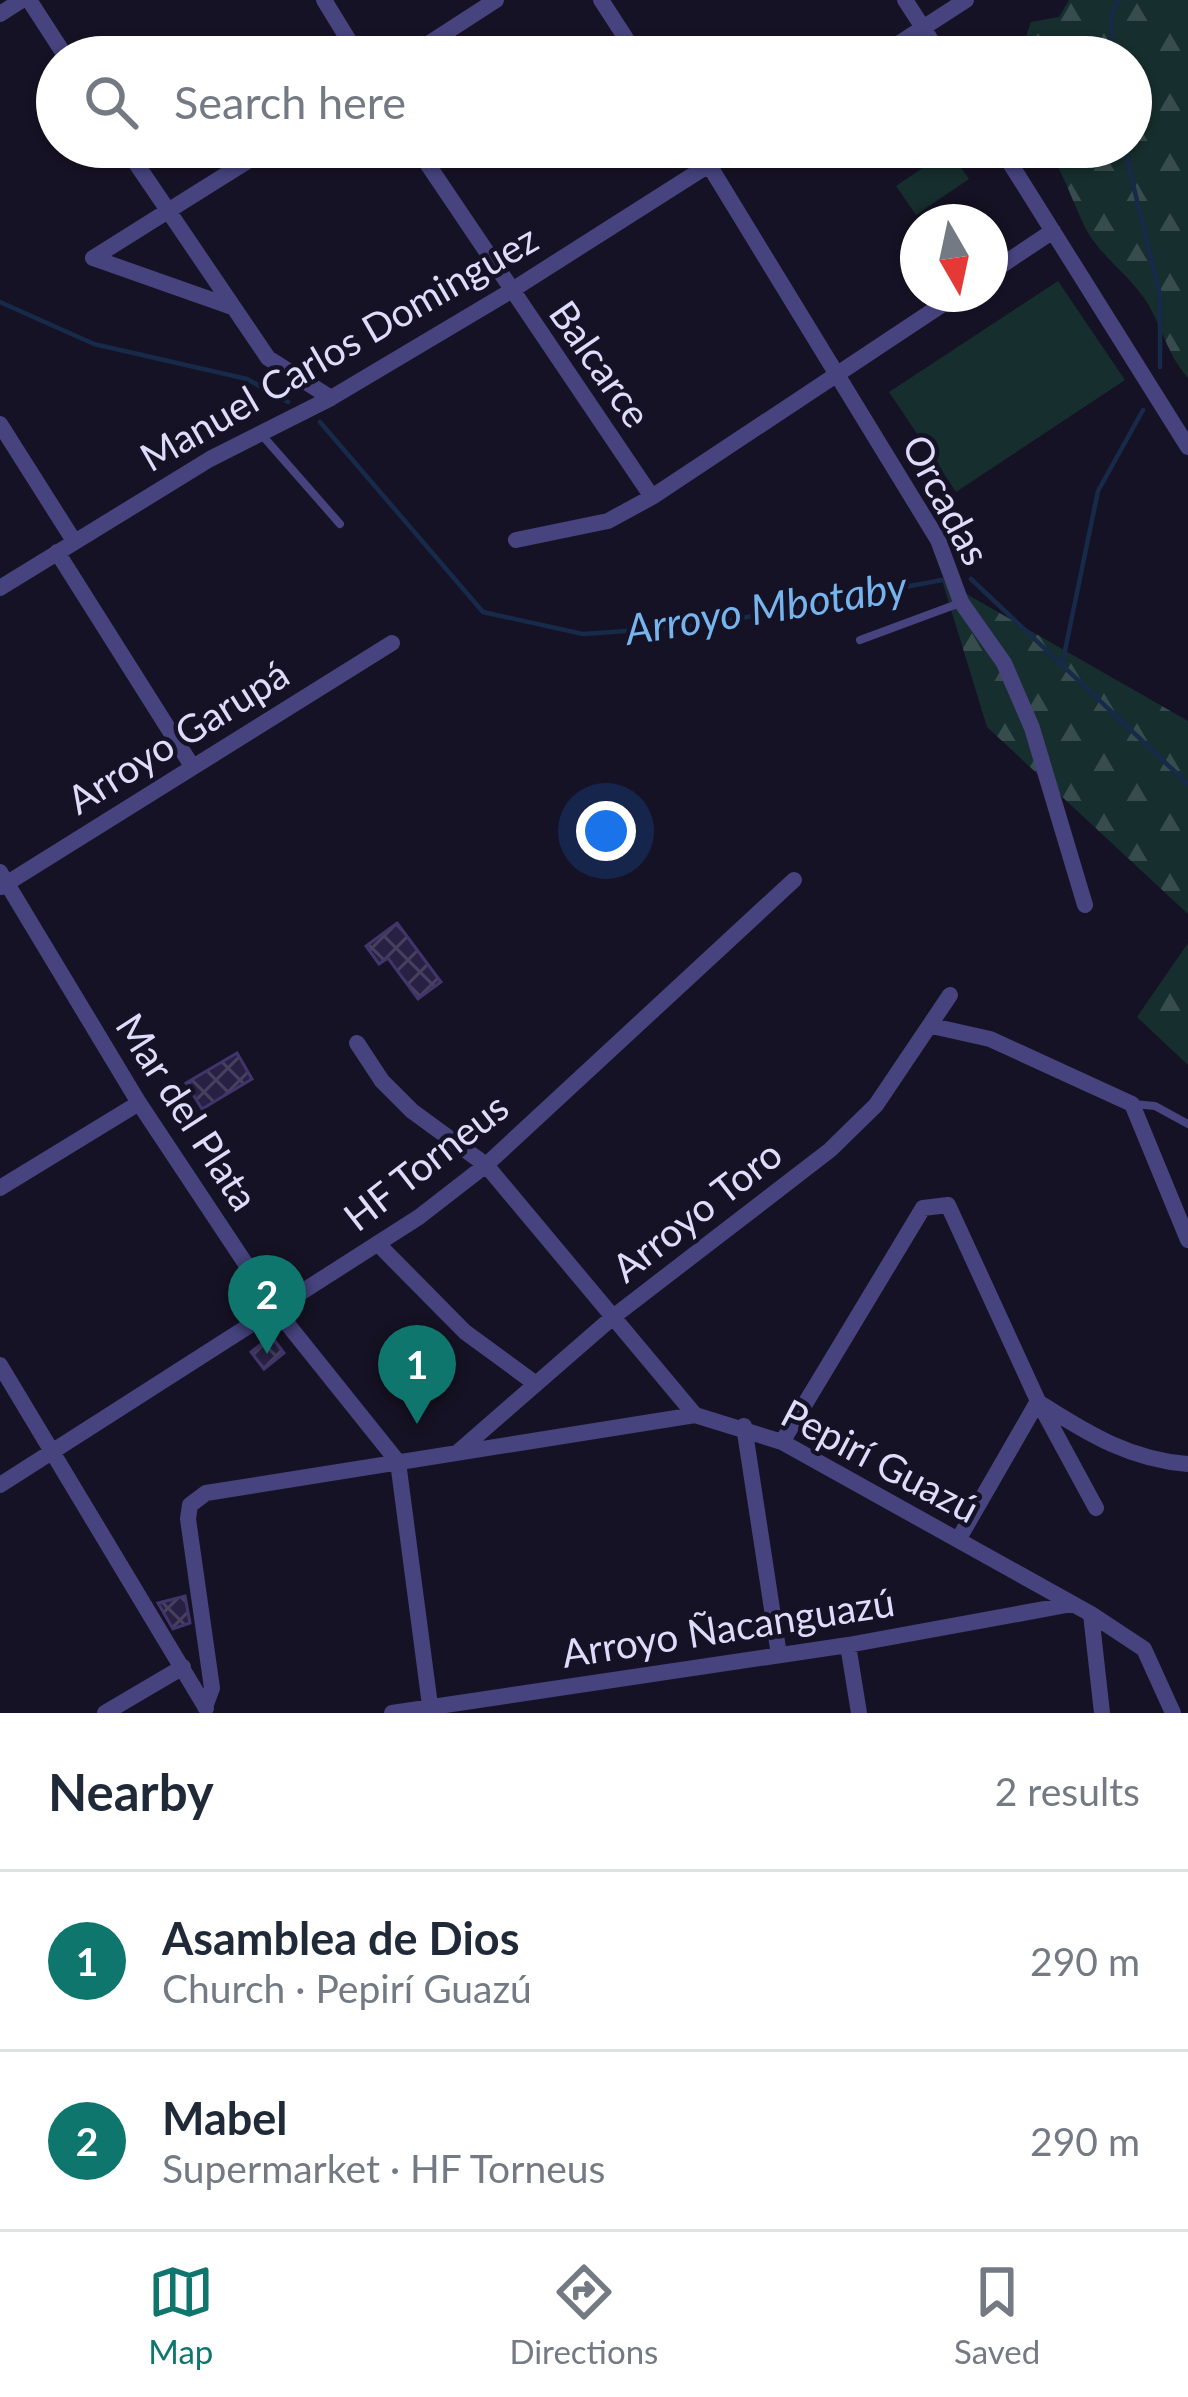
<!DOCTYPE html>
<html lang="en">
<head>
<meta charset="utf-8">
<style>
  body { margin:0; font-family:Lato,sans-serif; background:#f6f6f7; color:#1f2937 }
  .compass { position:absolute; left:900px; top:204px; width:108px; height:108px; border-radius:50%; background:#fff; box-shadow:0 3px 9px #0004; rotate:171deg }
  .you { position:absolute; left:606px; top:831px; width:42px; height:42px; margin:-30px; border:9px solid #fff; border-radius:50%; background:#1a73e8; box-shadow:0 0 0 18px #1a73e833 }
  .badge { display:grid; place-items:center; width:78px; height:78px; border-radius:50%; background:#0f766e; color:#fff; font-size:39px; font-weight:700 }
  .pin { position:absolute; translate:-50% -99px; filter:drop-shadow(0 3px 6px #0008) }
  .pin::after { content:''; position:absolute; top:63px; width:42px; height:36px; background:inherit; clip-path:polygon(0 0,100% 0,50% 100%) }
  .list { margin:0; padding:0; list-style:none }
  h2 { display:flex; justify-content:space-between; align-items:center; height:156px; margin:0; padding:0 48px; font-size:51px }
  h2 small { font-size:39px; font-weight:400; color:#747a83 }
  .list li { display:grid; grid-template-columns:78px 1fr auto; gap:36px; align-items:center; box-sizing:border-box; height:180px; padding:0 48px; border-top:3px solid #e0e1e3 }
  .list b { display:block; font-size:45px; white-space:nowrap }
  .list p { margin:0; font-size:39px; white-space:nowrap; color:#747a83 }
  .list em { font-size:39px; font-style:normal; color:#747a83 }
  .icon { flex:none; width:66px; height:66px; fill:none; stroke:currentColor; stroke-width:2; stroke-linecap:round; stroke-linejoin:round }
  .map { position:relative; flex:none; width:1188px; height:1713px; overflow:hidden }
  .search { position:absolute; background:#fff; box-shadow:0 3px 9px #0004; left:36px; right:36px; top:36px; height:132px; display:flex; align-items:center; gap:30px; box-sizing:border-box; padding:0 42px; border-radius:66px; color:#747a83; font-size:45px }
  .sheet { height:516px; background:#fff }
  nav { display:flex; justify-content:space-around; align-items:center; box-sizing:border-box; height:168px; border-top:3px solid #e0e1e3; background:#fff; font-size:33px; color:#747a83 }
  nav a { display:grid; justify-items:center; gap:6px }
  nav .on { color:#0f766e }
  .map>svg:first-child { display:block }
  .green { fill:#162e2d }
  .forest { fill:url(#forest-firs) }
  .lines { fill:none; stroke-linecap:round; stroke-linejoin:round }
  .stream { stroke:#172a49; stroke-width:4.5 }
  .building { fill:url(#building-cross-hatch); stroke:#41366c; stroke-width:3 }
  .service { stroke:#46437e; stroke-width:8 }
  .minor { stroke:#46437e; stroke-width:16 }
  .labels { text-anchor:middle; stroke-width:9; stroke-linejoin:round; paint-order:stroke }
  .street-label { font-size:39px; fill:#dfdbfa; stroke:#161225 }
  .water-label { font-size:42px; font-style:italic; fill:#76b4ed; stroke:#161225 }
</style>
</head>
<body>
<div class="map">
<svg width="1188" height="1713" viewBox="0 0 1188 1713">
  <defs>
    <pattern id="forest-firs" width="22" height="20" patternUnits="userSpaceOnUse" patternTransform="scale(3)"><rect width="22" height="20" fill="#162e2d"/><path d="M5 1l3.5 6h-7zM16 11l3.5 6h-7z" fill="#374c4c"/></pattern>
    <pattern id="building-cross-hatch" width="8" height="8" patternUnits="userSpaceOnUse" patternTransform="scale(3)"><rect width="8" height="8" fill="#282143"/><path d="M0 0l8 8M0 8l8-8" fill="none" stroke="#47415f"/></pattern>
  </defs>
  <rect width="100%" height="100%" fill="#161225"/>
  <!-- green -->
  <path class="green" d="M949,150L969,179L916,215L896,186Z
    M1058,281L1125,380L956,492L889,392Z"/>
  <!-- forest -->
  <path class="forest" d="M1069,0H1188V378C1168,355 1163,330 1148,304C1131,275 1098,256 1083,223C1071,197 1063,173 1047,147H1131V57H1019L1031,22L1059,17Z
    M942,580L1188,721V914L987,727Z
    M1188,943V1065L1137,1017Z"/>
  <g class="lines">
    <!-- stream -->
    <path class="stream" d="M1110,57L1112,12L1119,0
      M1124,147L1160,295V367
      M0,302L94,344L247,379L288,402
      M320,422L483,612L583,634L699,626L942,580
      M971,579L1188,784
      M1062,665L1098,491L1143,410"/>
  </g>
  <!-- building -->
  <path class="building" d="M397,923L441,982L418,999L388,958L379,964L366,946Z
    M237,1053L252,1079L202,1109L186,1083Z
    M271,1336L284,1353L264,1369L251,1352Z
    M185,1596L190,1623L173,1629L158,1603Z"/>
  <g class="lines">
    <!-- service -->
    <path class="service" d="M261,434L340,524
      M860,640L960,603
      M1134,1104L1155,1106L1188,1124"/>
    <!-- minor -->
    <path class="minor" d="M29,0L66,57
      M324,0L359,57
      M601,0L638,57
      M905,0L942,57
      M0,14L22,0
      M408,57L496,0
      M878,57L966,0
      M125,147L268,358L331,398
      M416,147L652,497
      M698,147L938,540L961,602L1004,663L1032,728L1085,905
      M1000,147L1188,447
      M93,258L270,147
      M93,258L232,307
      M990,273L1053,231
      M0,424L74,541
      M516,540L608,521L652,497L958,294
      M57,552L192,766
      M0,588L210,459L331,398L509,292L737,147
      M0,872L139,1103L277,1311L398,1462L431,1713
      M1,887L392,643
      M932,1026L990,1039L1132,1104L1188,1240
      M357,1043L382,1081L412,1111L486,1165L695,1415
      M0,1188L139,1103
      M378,1244L465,1332L536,1384
      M0,1365L206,1708
      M1043,1405C1090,1435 1132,1460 1188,1464
      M744,1426L779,1655
      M782,1442L923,1208L948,1205L1038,1401L1096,1508
      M458,1452L613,1317L830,1150L876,1105L950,995
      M0,1485L419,1217L486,1165L794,880
      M958,1540L1038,1401
      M1091,1614L1102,1713
      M848,1645L859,1713
      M205,1707L212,1688L188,1519L190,1505L206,1493L695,1415L782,1442L1091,1614L1144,1649L1173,1713
      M105,1713L183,1667
      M392,1713L848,1645L1072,1604"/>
  </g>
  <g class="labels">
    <!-- street labels -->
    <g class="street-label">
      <text transform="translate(339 348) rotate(-30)" y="14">Manuel Carlos Dominguez</text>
      <text transform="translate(600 364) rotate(55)" y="14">Balcarce</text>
      <text transform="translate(946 500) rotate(62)" y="14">Orcadas</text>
      <text transform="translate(178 737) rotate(-32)" y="14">Arroyo Garupá</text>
      <text transform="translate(187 1112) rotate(57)" y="14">Mar del Plata</text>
      <text transform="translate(426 1162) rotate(-38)" y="14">HF Torneus</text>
      <text transform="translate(697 1211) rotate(-38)" y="14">Arroyo Toro</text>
      <text transform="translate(880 1461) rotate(28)" y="14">Pepirí Guazú</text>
      <text transform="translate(728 1628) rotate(-9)" y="14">Arroyo Ñacanguazú</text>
    </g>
    <!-- water labels -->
    <g class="water-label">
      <text transform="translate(766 608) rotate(-9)" y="15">Arroyo Mbotaby</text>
    </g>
  </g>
</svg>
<svg class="compass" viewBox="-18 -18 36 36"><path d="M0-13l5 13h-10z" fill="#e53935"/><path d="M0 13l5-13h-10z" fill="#747a83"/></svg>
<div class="you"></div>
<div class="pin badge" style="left:417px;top:1424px">1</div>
<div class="pin badge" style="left:267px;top:1354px">2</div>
<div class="search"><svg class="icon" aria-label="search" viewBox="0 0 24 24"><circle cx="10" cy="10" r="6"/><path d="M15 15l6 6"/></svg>Search here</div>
</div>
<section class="sheet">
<h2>Nearby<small>2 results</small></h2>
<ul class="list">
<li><span class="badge">1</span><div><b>Asamblea de Dios</b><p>Church · Pepirí Guazú</p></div><em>290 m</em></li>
<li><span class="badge">2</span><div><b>Mabel</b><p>Supermarket · HF Torneus</p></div><em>290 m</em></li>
</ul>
</section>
<nav>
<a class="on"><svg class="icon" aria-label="map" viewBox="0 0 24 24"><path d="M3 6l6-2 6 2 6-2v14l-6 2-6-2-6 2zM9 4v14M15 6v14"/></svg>Map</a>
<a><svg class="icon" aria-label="directions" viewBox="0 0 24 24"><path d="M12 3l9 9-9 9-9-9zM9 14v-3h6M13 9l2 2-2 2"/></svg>Directions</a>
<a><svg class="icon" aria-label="saved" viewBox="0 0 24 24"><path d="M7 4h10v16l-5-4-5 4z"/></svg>Saved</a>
</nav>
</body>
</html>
